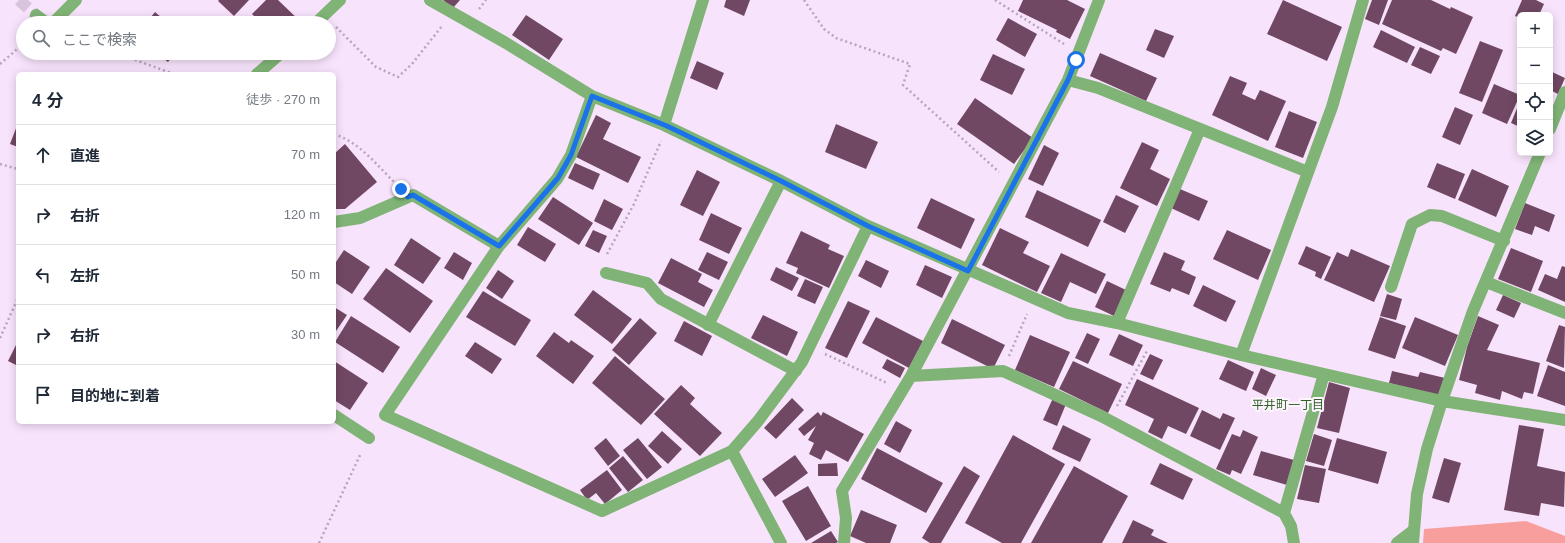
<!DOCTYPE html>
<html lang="ja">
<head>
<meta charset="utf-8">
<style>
  body { margin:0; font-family:Arial,"Noto Sans JP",sans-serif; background:#f6f6f7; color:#1f2937 }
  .controls { position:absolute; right:12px; top:12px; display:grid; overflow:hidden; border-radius:6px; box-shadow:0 2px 10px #0003 }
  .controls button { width:36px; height:36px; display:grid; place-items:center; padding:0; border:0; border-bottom:1px solid #e0e1e3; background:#fff; color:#1f2937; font:20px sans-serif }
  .stop { position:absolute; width:12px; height:12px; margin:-9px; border:3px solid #1a73e8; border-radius:50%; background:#fff }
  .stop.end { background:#1a73e8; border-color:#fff; box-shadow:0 1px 4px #0008 }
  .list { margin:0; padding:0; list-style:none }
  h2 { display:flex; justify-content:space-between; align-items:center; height:52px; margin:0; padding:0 16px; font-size:17px }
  h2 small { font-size:13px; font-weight:400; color:#747a83 }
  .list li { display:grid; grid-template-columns:26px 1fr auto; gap:12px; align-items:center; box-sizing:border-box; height:60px; padding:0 16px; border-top:1px solid #e0e1e3 }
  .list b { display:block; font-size:15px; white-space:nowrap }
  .list em { font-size:13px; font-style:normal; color:#747a83 }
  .icon { flex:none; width:22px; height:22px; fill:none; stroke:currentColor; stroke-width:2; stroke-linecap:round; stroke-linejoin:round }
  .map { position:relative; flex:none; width:1565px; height:543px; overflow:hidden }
  .search { position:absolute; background:#fff; box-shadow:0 2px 10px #0003; left:16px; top:16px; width:320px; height:44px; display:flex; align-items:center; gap:10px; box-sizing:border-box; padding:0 14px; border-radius:22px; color:#747a83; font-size:15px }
  .panel { position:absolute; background:#fff; box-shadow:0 2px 10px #0003; left:16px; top:72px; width:320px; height:352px; border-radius:6px }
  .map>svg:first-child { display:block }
  .green { fill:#f89f9e }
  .building { fill:#714863 }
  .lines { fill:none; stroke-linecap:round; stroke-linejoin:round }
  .minor-tunnel { stroke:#d8c4dc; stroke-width:12; stroke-dasharray:12 6; stroke-linecap:butt }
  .path { stroke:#b7a5bb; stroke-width:2.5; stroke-dasharray:2 3; stroke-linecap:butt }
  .service { stroke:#80b476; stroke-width:12 }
  .minor { stroke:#80b476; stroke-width:12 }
  .tertiary { stroke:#80b476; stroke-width:12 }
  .route { stroke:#1a73e8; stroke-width:5 }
  .labels { text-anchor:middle; stroke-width:4; stroke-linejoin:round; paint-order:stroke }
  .neighbourhood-label { font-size:12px; fill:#315f27; stroke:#fdf5fe }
</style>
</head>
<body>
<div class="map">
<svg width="1565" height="543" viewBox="0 0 1565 543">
  <rect width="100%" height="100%" fill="#f8e3fc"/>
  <!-- green -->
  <path class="green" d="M1526,521L1565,536V543H1423L1424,529Z"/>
  <!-- building -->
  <path class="building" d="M219,0H249L234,16L218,1Z
    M266,0H278L302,23H261L252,14Z
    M443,0H460L453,8Z
    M726,0H750L744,16L724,7Z
    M1023,0H1067L1085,9L1070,39L1056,32L1057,30L1018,11Z
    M1283,0L1342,27L1327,61L1267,34Z
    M1372,0H1388L1379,25L1365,19Z
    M1392,0H1431L1450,9L1451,7L1473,17L1456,54L1443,48L1441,51L1382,24Z
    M1522,0H1536L1544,4L1539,15H1520V18L1515,16Z
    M155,12L168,23H146Z
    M526,15L563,39L549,60L512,35Z
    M1008,18L1037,34L1025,57L996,40Z
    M1155,29L1174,36L1164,58L1146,50Z
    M1381,30L1415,47L1407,63L1373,47Z
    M1480,41L1503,50L1482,102L1459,93Z
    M1420,47L1440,56L1431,74L1411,65Z
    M156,53H175L168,62Z
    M1100,53L1157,78L1146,101L1090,76Z
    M993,54L1025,69L1012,95L980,80Z
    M697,61L724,73L717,90L690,78Z
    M1550,71L1565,78L1558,94L1550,90Z
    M1230,76L1247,83L1242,94L1255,100L1260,90L1286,101L1268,141L1212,115Z
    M1494,84L1520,95L1507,124L1482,113Z
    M975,98L1033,138L1014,164L957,124Z
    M1520,101V127L1511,123Z
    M1455,107L1473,115L1460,145L1442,137Z
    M1289,111L1317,122L1303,158L1275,147Z
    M596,115L611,123L603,139L641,157L628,183L576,157Z
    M18,123V147L10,144Z
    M836,124L878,142L866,169L825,152Z
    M1142,142L1159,150L1150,169L1170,179L1157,206L1120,188Z
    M345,144L377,182L345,209H334V154Z
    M1044,145L1059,153L1043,186L1028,179Z
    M575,163L600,174L593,190L568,178Z
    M1437,163L1465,174L1455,199L1427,187Z
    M1472,169L1509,186L1496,217L1458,200Z
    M697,170L720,182L703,216L680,205Z
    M1180,189L1208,201L1199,221L1171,208Z
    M1037,190L1101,220L1088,247L1025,217Z
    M1116,195L1139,206L1125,233L1103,222Z
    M553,197L593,223L579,245L538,219Z
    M931,198L975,219L961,249L917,228Z
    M604,199L623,209L612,230L594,221Z
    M1525,203L1555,215L1549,232L1535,226L1532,235L1515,229Z
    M711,213L742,228L729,254L699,240Z
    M528,227L556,244L545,262L517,245Z
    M1000,228L1029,242L1023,253L1050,266L1037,292L982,265Z
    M593,230L607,236L599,253L585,246Z
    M1227,230L1271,250L1258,280L1213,259Z
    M801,231L830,245L828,249L844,256L829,288L796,273L798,268L786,263Z
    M411,238L441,258L423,284L394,265Z
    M1306,246L1331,257L1321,279L1315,276L1316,272L1298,264Z
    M1511,248L1543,261L1531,292L1498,279Z
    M1351,249L1390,266L1374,302L1324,280L1337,252L1348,257Z
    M344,250L370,267L352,294L334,282V265Z
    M454,252L472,263L463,280L444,268Z
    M707,252L728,262L719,280L698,270Z
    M1164,252L1185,261L1181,270L1196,277L1189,295L1172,288L1170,292L1150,284Z
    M1061,253L1106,274L1096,294L1070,282L1061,302L1041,293Z
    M671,258L702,274L698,282L713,290L704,307L658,283Z
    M866,260L889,271L881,288L858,276Z
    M925,265L952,277L942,298L916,285Z
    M1562,266L1565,267V302L1538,290L1545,274L1557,279Z
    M776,267L799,278L792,291L770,280Z
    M386,268L433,301L410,333L363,299Z
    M498,270L514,281L502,299L486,288Z
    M805,279L823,287L815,304L797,296Z
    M1107,281L1126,290L1114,316L1095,307Z
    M1203,285L1236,301L1226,322L1193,306Z
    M593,290L632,319L612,344L574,315Z
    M483,291L531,320L515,346L466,317Z
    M1387,294L1402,299L1396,320L1380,316Z
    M1503,295L1521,303L1514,318L1496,310Z
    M848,301L870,311L847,358L825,348Z
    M334,307L347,315L334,334Z
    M763,315L798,332L787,356L751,338Z
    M351,316L400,347L383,373L335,342Z
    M1478,316L1499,325L1487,350L1540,363L1533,394L1524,392L1522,399L1502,391L1500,400L1475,393L1477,385L1459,380L1467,347Z
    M876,317L923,341L909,368L862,343Z
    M1380,317L1406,326L1395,359L1368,350Z
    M1415,317L1458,335L1445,366L1402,348Z
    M640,318L657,333L629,365L612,350Z
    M952,319L1005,345L993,369L941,343Z
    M684,321L712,336L702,356L674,341Z
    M1559,325L1565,327L1564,368L1546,361Z
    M554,332L569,343L571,340L594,356L573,384L536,356Z
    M1087,333L1100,339L1088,364L1075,358Z
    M1119,334L1143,345L1133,366L1109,355Z
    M1030,335L1070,352L1054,387L1015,370Z
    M18,341V366L8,361Z
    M475,342L502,359L492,374L465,356Z
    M1150,354L1163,360L1153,380L1140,374Z
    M615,356L665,399L641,425L592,383Z
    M887,359L905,368L900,378L882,368Z
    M1228,360L1254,372L1246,391L1219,379Z
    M334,361L368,383L350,410L334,400Z
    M1073,361L1122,384L1108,413L1059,389Z
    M1548,365L1565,372V406L1537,396Z
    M1261,368L1276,375L1266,396L1252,389Z
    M1392,371L1418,377L1420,372L1445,378L1440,396L1389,383Z
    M1137,379L1199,408L1186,434L1168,426L1162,439L1148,432L1154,419L1125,405Z
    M1329,382L1350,388L1339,433L1317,428Z
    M681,385L695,398L690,404L722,433L700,456L654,414Z
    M792,398L804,410L776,439L764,428Z
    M1053,398L1066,404L1057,426L1043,420Z
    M1202,410L1220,419L1223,413L1235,418L1220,450L1190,436Z
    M818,412L821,416L823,412L864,434L848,462L826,450L821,460L809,454L814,443L808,440L816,426L804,436L798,429Z
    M896,421L912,430L900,453L884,444Z
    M1063,425L1091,439L1080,462L1052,449Z
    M1519,425L1544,429L1537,466L1565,472L1564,507L1541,503L1539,516L1504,510Z
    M1243,430L1258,437L1241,474L1232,470L1230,475L1216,469L1232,434L1240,437Z
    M662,431L682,449L668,464L648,446Z
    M1314,434L1332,440L1324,466L1306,461Z
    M1013,435L1065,464L1021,543H1002L965,523Z
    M606,438L620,456L608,466L594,448Z
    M638,438L662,467L647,479L623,450Z
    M1337,438L1387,452L1378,484L1328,470Z
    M877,448L943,483L926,513L861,479Z
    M1261,451L1294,460L1287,485L1253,475Z
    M795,455L808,473L775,497L762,479Z
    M623,456L643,480L628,492L609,468Z
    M1444,458L1461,463L1449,503L1432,498Z
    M837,463L838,476H818V464Z
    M1160,463L1193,479L1183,500L1150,484Z
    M1305,465L1326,469L1319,503L1297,499Z
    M964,466L980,476L941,543H930L922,538Z
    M1074,466L1128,496L1102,543H1031Z
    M607,470L622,490L605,504L596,493L587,500L580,490Z
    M808,486L831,526L806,541L782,501Z
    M861,510L897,525L890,543H866L850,536Z
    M1133,520L1154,530L1151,535L1168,543H1122Z
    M831,531L838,542L836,543H811Z"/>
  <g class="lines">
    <!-- minor-tunnel -->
    <path class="minor-tunnel" d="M19,0L36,15"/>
    <!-- path -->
    <path class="path" d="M804,0L824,29L836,38L910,64L903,85L999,172
      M995,0L1064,44
      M479,9L486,0
      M336,27L376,67L398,77L412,64L442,26
      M116,53L174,74
      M0,64L23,44
      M334,134C359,142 377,165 395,183
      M0,164L18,169
      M607,254L634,204L661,141
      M0,338L18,298
      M825,354L887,383
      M1009,356L1027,314
      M1117,406L1148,349
      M319,543L361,453"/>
    <!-- service -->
    <path class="service" d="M1391,287L1412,224L1430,215L1442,216L1504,241"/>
    <!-- minor -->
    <path class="minor" d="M430,0L506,43L592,96L664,125L781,181L868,226L1068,313L1117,323L1241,355L1442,401L1565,420
      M36,15L47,23
      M53,23L76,0
      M316,23L340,0
      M257,74L281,53
      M1068,80L1098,88L1308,172
      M664,125L703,0
      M1550,129L1565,92
      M334,222L360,218L413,195L499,246L385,415L602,511L732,451L758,421L802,362L868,226
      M499,246L557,179L571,155L592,96
      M606,273L647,283L661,299L796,371
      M1486,282L1565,313
      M1117,323L1200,129
      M708,325L781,181
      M1241,355L1332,107L1363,0
      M911,376L1068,80L1099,0
      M1442,401L1473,311L1540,153
      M334,415L369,438
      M732,451L781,543
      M1284,513L1324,374
      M844,543L846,518L842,491L911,376L1003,371L1101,416L1284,513L1291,526L1294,543
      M1397,543L1414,530"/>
    <!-- tertiary -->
    <path class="tertiary" d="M1413,543L1417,494L1427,449L1442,401"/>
  </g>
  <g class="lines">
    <!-- route -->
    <path class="route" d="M401,189L408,197L413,195L499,246L558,178L571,155L592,96L667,126L781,181L868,226L968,271L1068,80L1076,60"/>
  </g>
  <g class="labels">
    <!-- neighbourhood labels -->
    <g class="neighbourhood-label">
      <text x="1288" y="409">平井町一丁目</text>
    </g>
  </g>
</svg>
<div class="controls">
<button>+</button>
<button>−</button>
<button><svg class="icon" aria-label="locate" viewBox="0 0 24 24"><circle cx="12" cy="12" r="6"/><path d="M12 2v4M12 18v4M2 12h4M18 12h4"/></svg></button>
<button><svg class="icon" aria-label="layers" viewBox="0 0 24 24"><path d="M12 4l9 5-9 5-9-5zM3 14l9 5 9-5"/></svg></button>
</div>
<div class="stop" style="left:1076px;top:60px"></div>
<div class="stop end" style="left:401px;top:189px"></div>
<div class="search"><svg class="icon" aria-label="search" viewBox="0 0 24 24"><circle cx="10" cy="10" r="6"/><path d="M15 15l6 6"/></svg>ここで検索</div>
<section class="panel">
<h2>4 分<small>徒歩 · 270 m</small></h2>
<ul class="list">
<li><svg class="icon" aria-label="ahead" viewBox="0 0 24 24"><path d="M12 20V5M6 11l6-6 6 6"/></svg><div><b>直進</b></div><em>70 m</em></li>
<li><svg class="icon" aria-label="right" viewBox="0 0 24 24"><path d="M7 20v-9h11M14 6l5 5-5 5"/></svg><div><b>右折</b></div><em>120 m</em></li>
<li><svg class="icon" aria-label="left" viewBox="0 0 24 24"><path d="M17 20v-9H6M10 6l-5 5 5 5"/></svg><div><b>左折</b></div><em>50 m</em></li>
<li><svg class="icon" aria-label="right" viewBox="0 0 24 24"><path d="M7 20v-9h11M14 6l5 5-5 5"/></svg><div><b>右折</b></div><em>30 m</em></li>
<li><svg class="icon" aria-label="arrive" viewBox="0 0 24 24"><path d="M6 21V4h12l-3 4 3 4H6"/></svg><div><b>目的地に到着</b></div></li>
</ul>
</section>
</div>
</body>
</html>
